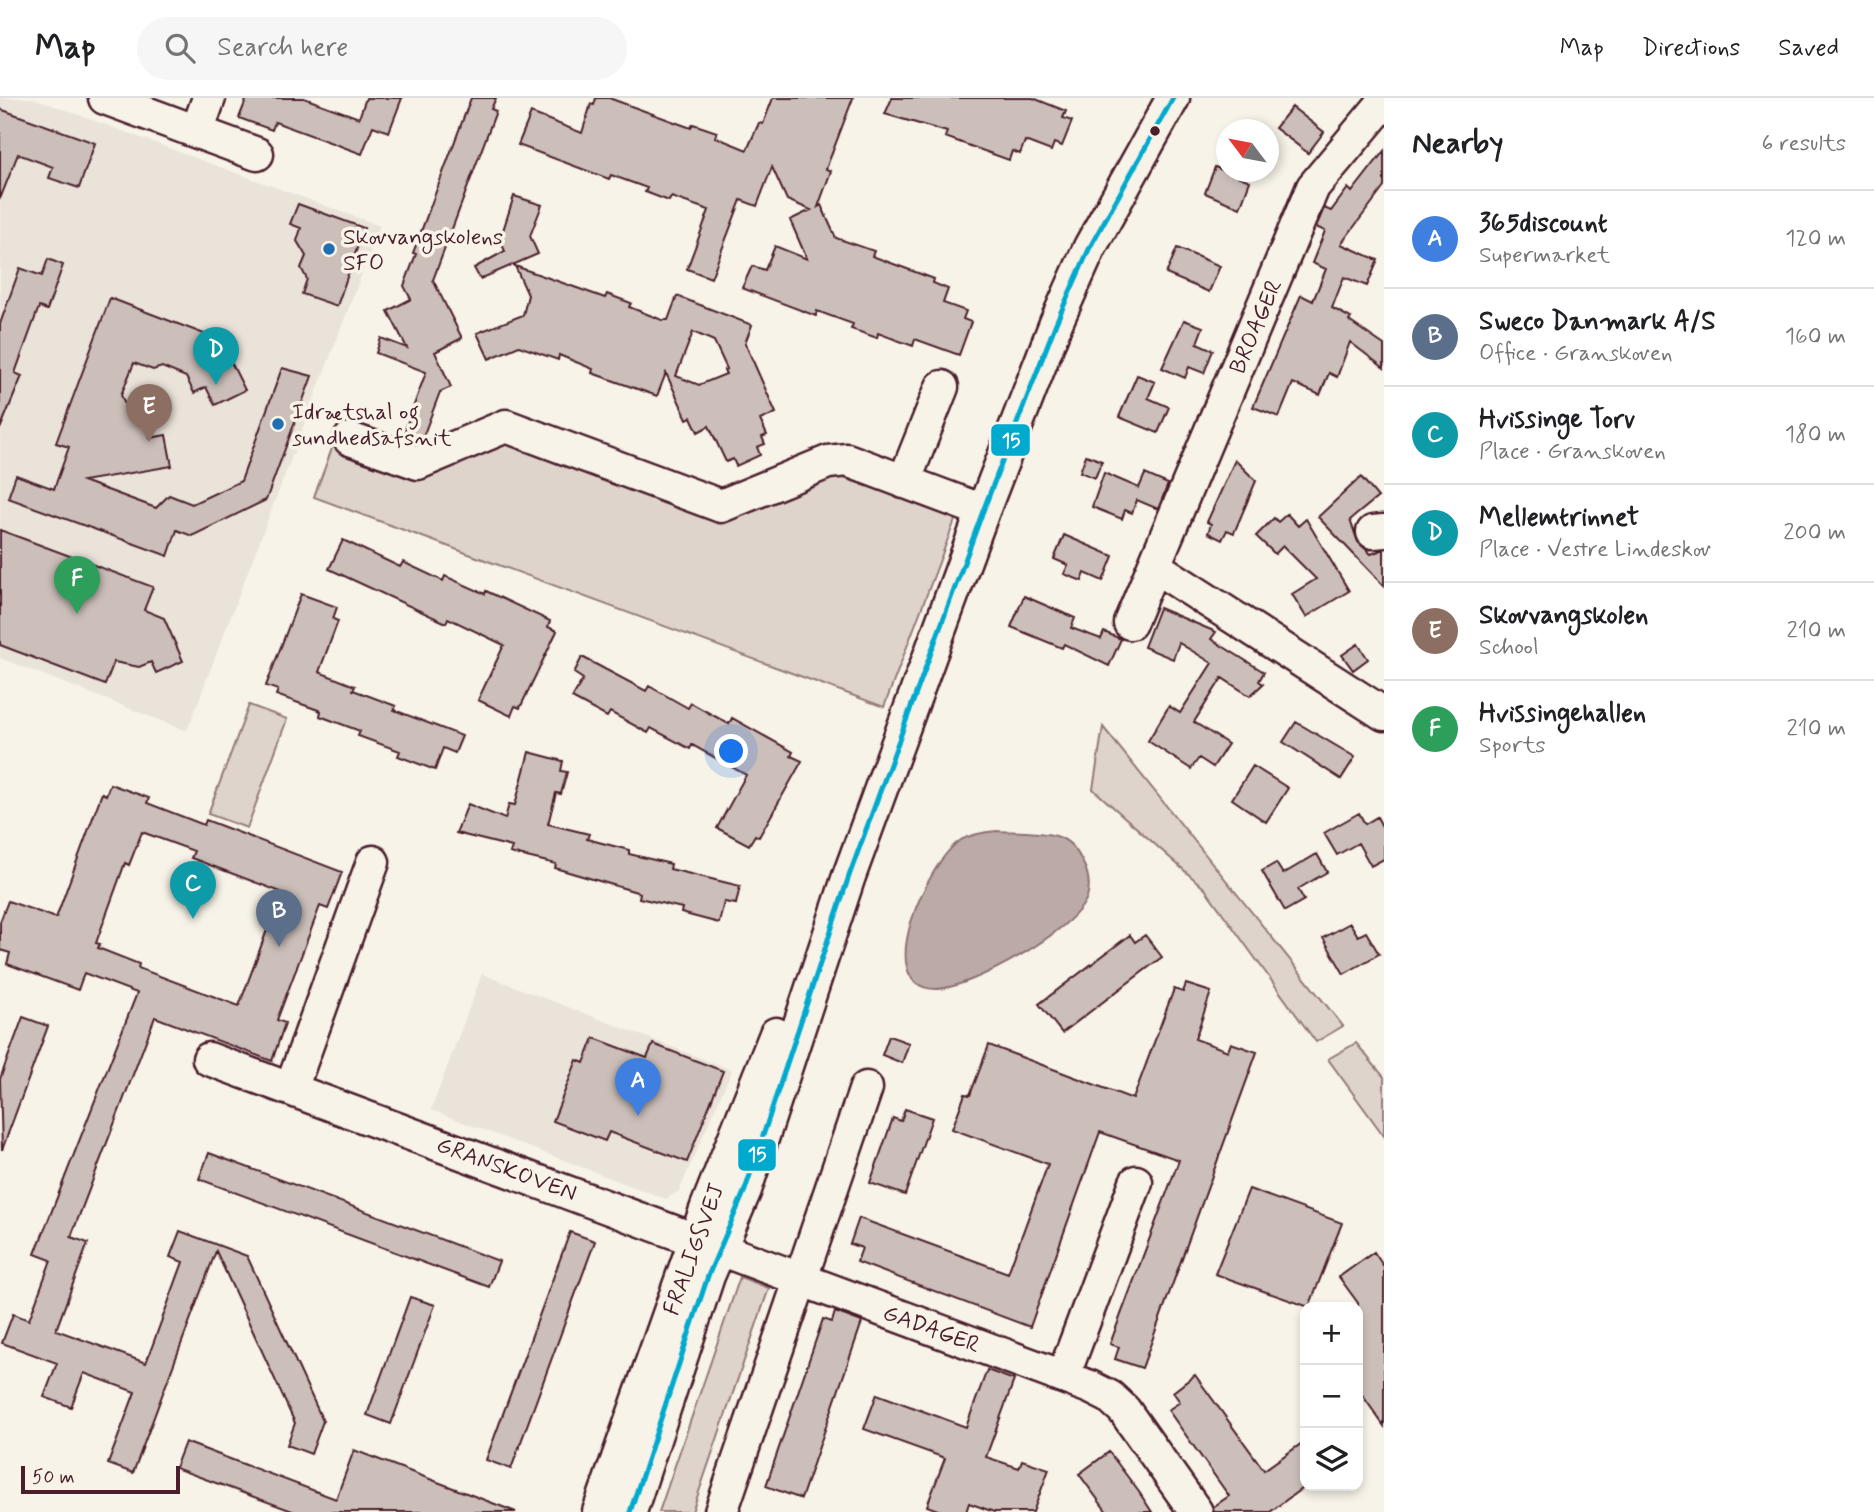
<!DOCTYPE html>
<html lang="en">
<head>
<meta charset="utf-8">
<style>
  body { margin:0; font-family:Mynerve,sans-serif; background:#f6f6f6; color:#202124 }
  .controls { position:absolute; right:21px; bottom:21px; display:grid; overflow:hidden; border-radius:14px; box-shadow:0 4px 10px #0003 }
  .controls button { width:63px; height:63px; display:grid; place-items:center; padding:0; border:0; border-bottom:2px solid #e0e0e0; background:#fff; color:#202124; font:35px sans-serif }
  .compass { position:absolute; left:1216px; top:21px; width:63px; height:63px; border-radius:50%; background:#fff; box-shadow:0 4px 10px #0003; rotate:302deg }
  .scale { position:absolute; left:21px; bottom:18px; width:159px; box-sizing:border-box; padding-left:7px; border:4px solid #4a1f2b; border-top:0; font-size:19px; line-height:24px; white-space:nowrap; color:#4a1f2b; -webkit-text-stroke:5px #f7f3e8; paint-order:stroke }
  .you { position:absolute; left:732px; top:654px; width:24px; height:24px; margin:-18px; border:5px solid #fff; border-radius:50%; background:#1a73e8; box-shadow:0 0 0 10px #1a73e833 }
  .badge { display:grid; place-items:center; width:46px; height:46px; border-radius:50%; background:#1f6fb2; color:#fff; font-size:23px; font-weight:700 }
  .pin { position:absolute; translate:-50% -58px; filter:drop-shadow(0 2px 4px #0008) }
  .pin::after { content:''; position:absolute; top:37px; width:24px; height:21px; background:inherit; clip-path:polygon(0 0,100% 0,50% 100%) }
  .list { margin:0; padding:0; list-style:none }
  h2 { display:flex; justify-content:space-between; align-items:center; height:91px; margin:0; padding:0 28px; font-size:30px }
  h2 small { font-size:23px; font-weight:400; color:#757577 }
  .list li { display:grid; grid-template-columns:46px 1fr auto; gap:21px; align-items:center; box-sizing:border-box; height:98px; padding:0 28px; border-top:2px solid #e0e0e0 }
  .list b { display:block; font-size:26px; white-space:nowrap }
  .list p { margin:0; font-size:23px; white-space:nowrap; color:#757577 }
  .list em { font-size:23px; font-style:normal; color:#757577 }
  .icon { flex:none; width:38px; height:38px; fill:none; stroke:currentColor; stroke-width:2; stroke-linecap:round; stroke-linejoin:round }
  .map { position:relative; flex:none; width:1384px; height:1414px; overflow:hidden }
  header { display:flex; align-items:center; gap:42px; box-sizing:border-box; height:98px; padding:0 35px; background:#fff; border-bottom:2px solid #e0e0e0 }
  header strong { font-size:33px }
  nav { display:flex; gap:38px; margin-inline-start:auto; font-size:24px }
  .search { width:490px; height:63px; background:#f6f6f6; display:flex; align-items:center; gap:18px; box-sizing:border-box; padding:0 24px; border-radius:38px; color:#757577; font-size:26px }
  main { display:flex }
  aside { flex:1; background:#fff }
  .map>svg:first-child { display:block }
  .built { fill:#eae3da }
  .green { fill:#ded4cc; stroke:#947a7c; stroke-width:2 }
  .water { fill:#bcaaa7; stroke:#8e7275; stroke-width:2 }
  .building { fill:#ccbfb9; stroke:#4a1f2b; stroke-width:2; fill-rule:evenodd }
  .lines { fill:none; stroke-linecap:round; stroke-linejoin:round }
  .minor-casing { stroke:#4a1f2b; stroke-width:37 }
  .minor { stroke:#f7f3e8; stroke-width:32 }
  .bus-1-casing { stroke:#f7f3e8; stroke-width:10 }
  .bus-1 { stroke:#00a9ce; stroke-width:5 }
  .bus-dot { fill:#4a1f2b; stroke:#f7f3e8; stroke-width:2.5 }
  .poi-dot { fill:#1f6fb2; stroke:#f7f3e8; stroke-width:2.5 }
  .labels { text-anchor:middle; stroke-width:7; stroke-linejoin:round; paint-order:stroke }
  .poi-label { font-size:23px; fill:#4a1f2b; stroke:#f7f3e8; text-anchor:start }
  .street-label { font-size:23px; fill:#4a1f2b; stroke:#f7f3e8 }
  .line-badge { stroke:#f7f3e8; stroke-width:2.5 }
  .badge-label { font-size:19px; text-anchor:middle; font-weight:bold; fill:#fff }
</style>
</head>
<body>
<header>
<strong>Map</strong>
<div class="search"><svg class="icon" aria-label="search" viewBox="0 0 24 24"><circle cx="10" cy="10" r="6"/><path d="M15 15l6 6"/></svg>Search here</div>
<nav><a>Map</a><a>Directions</a><a>Saved</a></nav>
</header>
<main>
<div class="map">
<svg width="1384" height="1414" viewBox="0 0 1384 1414">
  <rect width="100%" height="100%" fill="#f7f3e8"/>
  <filter id="ink" filterUnits="userSpaceOnUse"><feTurbulence type="fractalNoise" baseFrequency=".0143" numOctaves="2"/><feDisplacementMap in="SourceGraphic" scale="14" xChannelSelector="R" yChannelSelector="G"/><feConvolveMatrix kernelMatrix="1 2 1 2 8 2 1 2 1" color-interpolation-filters="sRGB"/></filter>
  <g filter="url(#ink)">
    <!-- built -->
    <path class="built" d="M0,0H33L380,128L187,633L0,560Z
      M482,876L732,972L679,1093L666,1101L431,1012Z"/>
    <!-- green -->
    <path class="green" d="M503,341L708,419L837,378L957,417L884,609L314,399L334,345L409,375Z
      M249,607L287,621L247,730L208,716Z
      M1103,629L1343,928L1316,944L1205,791L1093,691Z
      M1356,945L1384,979V1038L1328,961Z
      M740,1179L769,1190L692,1414H659Z"/>
    <!-- water -->
    <path class="water" d="M997,733C1015,734 1038,733 1056,738C1069,742 1076,751 1082,763C1088,774 1091,786 1087,799C1076,832 970,891 936,891C869,890 929,761 961,742C972,736 985,734 997,733Z"/>
    <!-- building -->
    <path class="building" d="M247,0H304L359,20L366,0H402L389,34L373,28L362,56L275,24L272,32L239,20Z
      M471,0H496L491,11L496,13L433,182L462,240L435,254L451,289L440,294L421,344L417,345L402,340L426,274L376,255L381,240L407,250L388,213L411,201L404,188L416,156L413,155Z
      M596,0H609L691,30L693,26L717,34L715,39L747,52L759,25L763,26L773,0H853L826,71L831,73L818,109L821,107L836,140L874,153L872,158L934,181L933,185L948,191L943,205L966,213L963,221L971,224L959,257L915,241L913,248L878,235L877,240L851,231L853,226L817,213L816,218L742,190L752,168L765,172L775,148L807,161L790,122L811,112L787,102L772,69L757,108L741,102L711,180L687,171L709,112L671,99L669,103L645,94L647,90L611,77L609,81L518,47L531,15L582,35L591,6L594,7Z
      M892,0H1033L1066,13L1063,20L1072,23L1062,48L1054,45L1051,53L1025,43L1020,56L1012,53L1009,62L945,39L947,34L885,16Z
      M1292,9L1324,34L1308,55L1275,30Z
      M0,11L95,45L79,90L49,80L53,69L18,56L0,101Z
      M1384,53V89L1341,146L1378,162L1367,188L1344,179L1332,210L1351,220L1349,223L1384,247V270L1350,244L1337,279L1329,275L1320,297L1293,285L1279,319L1253,309L1301,197L1313,203L1326,171L1312,165L1325,133L1316,129L1324,110L1331,113L1348,90L1352,94Z
      M1215,69L1250,83L1240,110L1205,95Z
      M514,98L542,107L530,138L538,156L480,181L474,170L505,153L500,142Z
      M298,106L364,130L337,208L302,196L307,181L301,170L306,158L297,143L301,130L290,126Z
      M1177,150L1220,168L1209,194L1166,176Z
      M48,161L63,167L47,212L39,209L15,275L22,278L0,331V226L20,170L42,178Z
      M515,168L605,200L607,196L631,205L629,209L662,222H668L677,198L752,227L745,245L776,315L760,322L767,337L762,339L765,346L757,349L760,357L736,368L733,361L726,364L709,328L698,334L691,319L687,321L666,275L657,298L592,275L593,271L559,257L558,262L519,248L489,261L477,235L523,217L528,197ZM693,234L714,243L727,271L724,272L726,276L699,287L676,278Z
      M110,200L220,242L245,292L215,307L206,289L194,295L186,279L162,269L153,272L134,265L121,297L131,321L148,328L150,340L166,337L172,368L83,383L156,410L169,397L192,406L241,383L282,270L312,278L266,402L192,438L177,432L168,458L8,400L16,377L54,391L69,349L56,345Z
      M1184,222L1203,229L1197,245L1213,252L1204,275L1189,269L1185,280L1162,270Z
      M1137,277L1155,284L1148,300L1169,309L1158,335L1119,319Z
      M1086,357L1102,363L1095,380L1080,374Z
      M1235,362L1256,383L1234,435L1227,432L1222,442L1208,435L1211,426L1207,424Z
      M1104,375L1139,390L1145,376L1168,386L1158,411L1137,402L1132,415L1125,412L1122,421L1092,409Z
      M1361,379L1378,399L1350,422L1358,444L1371,456L1384,451V488L1318,419Z
      M1287,416L1298,428L1306,421L1349,493L1306,519L1292,496L1316,481L1283,448L1275,456L1256,438L1274,420L1278,424Z
      M0,432L153,489L144,512L164,520L183,563L156,575L151,564L139,569L114,564L105,587L0,547Z
      M1064,437L1113,458L1103,483L1085,475L1082,483L1064,476L1068,467L1054,461Z
      M343,442L400,469L403,464L443,483L445,478L485,496L486,493L550,523L548,529L557,533L520,610L515,608L511,618L478,602L504,547L448,520L446,525L329,471Z
      M301,496L337,509L333,521L338,523L319,574L355,588L353,592L396,608L394,612L462,638L455,655L443,650L435,672L398,658L400,653L358,638L360,633L320,618L321,613L276,597L278,592L266,588Z
      M1024,498L1075,520L1071,530L1101,541L1104,534L1121,541L1109,568L1064,546L1062,550L1011,529Z
      M1159,510L1216,534L1211,541L1264,574L1259,583L1263,586L1250,598L1222,580L1194,624L1228,646L1213,669L1199,660L1191,671L1148,643L1169,608L1180,615L1212,565L1179,545L1173,561L1144,549Z
      M1358,546L1368,561L1353,572L1342,557Z
      M582,559L646,593L649,588L688,610L691,605L729,626L732,620L793,654L791,658L802,663L759,739L755,737L749,747L717,730L746,677L692,647L690,651L651,630L648,635L610,614L607,619L572,600L583,581L574,575Z
      M1296,624L1355,659L1341,681L1283,644Z
      M529,654L563,663L561,673L567,674L561,696L556,695L548,726L589,736L587,741L629,752V756L671,766L670,771L740,788L736,806L724,804L719,825L681,815L682,810L639,800L640,795L555,770L556,766L510,755L512,749L456,735L468,706L505,721L509,706L515,707Z
      M1253,668L1288,690L1266,724L1232,701Z
      M110,686L149,700L147,705L204,727L206,722L342,774L328,811L320,808L277,922L285,925L272,963L155,919L71,1139L88,1145L56,1232L146,1265L183,1164L170,1159L180,1133L247,1158L323,1323L311,1356L287,1347L295,1325L216,1153L133,1375L108,1366L135,1294L84,1275L71,1309L44,1299L57,1265L2,1245L13,1216L29,1222L51,1162L35,1156L137,895L84,875L78,892L7,866L10,855L0,852V824L8,803L56,820L102,695L106,697ZM142,734L194,753L191,760L281,794L239,908L138,870L139,866L98,850L100,846L96,845L125,765L129,767Z
      M1359,715L1365,726L1377,719L1384,732V761L1371,768L1358,745L1337,757L1324,735Z
      M1317,756L1327,774L1298,791L1304,802L1285,813L1262,773L1276,765L1283,776Z
      M1350,825L1358,838L1366,834L1379,856L1344,876L1323,840Z
      M1130,837L1135,844L1145,837L1162,859L1062,935L1039,906Z
      M1186,886L1211,894L1195,941L1228,953L1231,945L1257,954L1142,1270L1115,1261L1119,1249L1110,1246L1179,1062L1100,1034L1030,1229L857,1164L862,1150L850,1146L859,1120L1008,1175L1048,1066L952,1031L965,996L970,997L989,947L1133,1001L1174,891L1183,894Z
      M23,919L48,928L2,1052L0,981Z
      M889,938L909,945L902,965L882,957Z
      M594,940L647,960L653,946L723,973L687,1064L609,1034L605,1043L553,1023L577,962L584,965Z
      M905,1011L932,1020L905,1097L870,1085L893,1020L901,1023Z
      M209,1055L499,1163L489,1189L199,1081Z
      M1249,1091L1342,1125L1309,1209L1215,1176Z
      M570,1134L595,1143L511,1371L486,1362Z
      M1374,1154L1384,1169V1328L1358,1291V1205L1339,1179Z
      M410,1199L435,1207L391,1326L367,1317Z
      M835,1214L862,1224L801,1401L766,1388L823,1221L832,1224Z
      M987,1272L1014,1282L986,1359L1019,1370L1022,1362L1049,1371L1033,1414H994L969,1405L966,1414H943L927,1408L945,1360L864,1331L877,1296L966,1329Z
      M1195,1277L1264,1372L1305,1343V1388L1270,1414H1214L1213,1409L1229,1398L1168,1312L1180,1304L1173,1294Z
      M185,1344L336,1401L354,1352L516,1414H295L175,1370Z
      M1109,1354L1139,1394L1152,1414H1107L1079,1376Z"/>
    <g class="lines">
      <!-- minor casing -->
      <g class="minor-casing">
        <path id="minor" d="M105,0L257,56
          M197,33L209,0
          M350,341L418,365L506,328L721,408L828,364L847,362L983,413
          M904,384L942,289
          M1373,434L1384,433
          M1154,468L1384,616
          M1130,525L1313,89L1384,4
          M209,961L1090,1289L1110,1299L1124,1312L1196,1414
          M291,991L373,764
          M1063,1279L1136,1084
          M599,1414L707,1109L776,936
          M630,1414L708,1178L745,1092L849,778L983,413L1056,225L1090,149L1173,0
          M721,1414L866,990"/>
      </g>
      <!-- minor -->
      <use href="#minor" class="minor"/>
      <!-- bus-1 casing -->
      <g class="bus-1-casing">
        <path id="bus-1" d="M630,1414L708,1178L745,1092L849,778L983,413L1056,225L1090,149L1173,0"/>
      </g>
      <!-- bus-1 -->
      <use href="#bus-1" class="bus-1"/>
    </g>
  </g>
  <!-- markers -->
  <circle class="bus-dot" cx="1155" cy="33" r="6"/>
  <g class="poi-dot">
    <circle cx="329" cy="151" r="7"/>
    <circle cx="278" cy="326" r="7"/>
  </g>
  <g class="labels">
    <!-- poi labels -->
    <g class="poi-label">
      <text x="343" y="146">Skovvangskolens<tspan x="343" dy="26">SFO</tspan></text>
      <text x="292" y="321">Idrætshal og<tspan x="292" dy="26">sundhedsafsnit</tspan></text>
    </g>
    <!-- street labels -->
    <g class="street-label">
      <text transform="translate(1255 228) rotate(-67)" y="8">BROAGER</text>
      <text transform="translate(507 1070) rotate(20)" y="8">GRANSKOVEN</text>
      <text transform="translate(693 1151) rotate(-70)" y="8">FRALIGSVEJ</text>
      <text transform="translate(932 1230) rotate(20)" y="8">GADAGER</text>
    </g>
  </g>
  <g class="line-badge">
    <rect x="990" y="325" width="41" height="34" rx="7" fill="#00a9ce"/>
    <rect x="737" y="1040" width="40" height="34" rx="7" fill="#00a9ce"/>
  </g>
  <g class="badge-label">
    <text x="1011" y="349">15</text>
    <text x="757" y="1063">15</text>
  </g>
</svg>
<div class="controls">
<button>+</button>
<button>−</button>
<button><svg class="icon" aria-label="layers" viewBox="0 0 24 24"><path d="M12 4l9 5-9 5-9-5zM3 14l9 5 9-5"/></svg></button>
</div>
<svg class="compass" viewBox="-18 -18 36 36"><path d="M0-13l5 13h-10z" fill="#e53935"/><path d="M0 13l5-13h-10z" fill="#757577"/></svg>
<div class="scale">50 m</div>
<div class="you"></div>
<div class="pin badge" style="left:638px;top:1018px;background:#3f7fe0">A</div>
<div class="pin badge" style="left:279px;top:849px;background:#5c6f8a">B</div>
<div class="pin badge" style="left:193px;top:821px;background:#0f9aa8">C</div>
<div class="pin badge" style="left:216px;top:287px;background:#0f9aa8">D</div>
<div class="pin badge" style="left:149px;top:344px;background:#8d6e63">E</div>
<div class="pin badge" style="left:77px;top:516px;background:#2e9e5b">F</div>
</div>
<aside>
<h2>Nearby<small>6 results</small></h2>
<ul class="list">
<li><span class="badge" style="background:#3f7fe0">A</span><div><b>365discount</b><p>Supermarket</p></div><em>120 m</em></li>
<li><span class="badge" style="background:#5c6f8a">B</span><div><b>Sweco Danmark A/S</b><p>Office · Granskoven</p></div><em>160 m</em></li>
<li><span class="badge" style="background:#0f9aa8">C</span><div><b>Hvissinge Torv</b><p>Place · Granskoven</p></div><em>180 m</em></li>
<li><span class="badge" style="background:#0f9aa8">D</span><div><b>Mellemtrinnet</b><p>Place · Vestre Lindeskov</p></div><em>200 m</em></li>
<li><span class="badge" style="background:#8d6e63">E</span><div><b>Skovvangskolen</b><p>School</p></div><em>210 m</em></li>
<li><span class="badge" style="background:#2e9e5b">F</span><div><b>Hvissingehallen</b><p>Sports</p></div><em>210 m</em></li>
</ul>
</aside>
</main>
</body>
</html>
